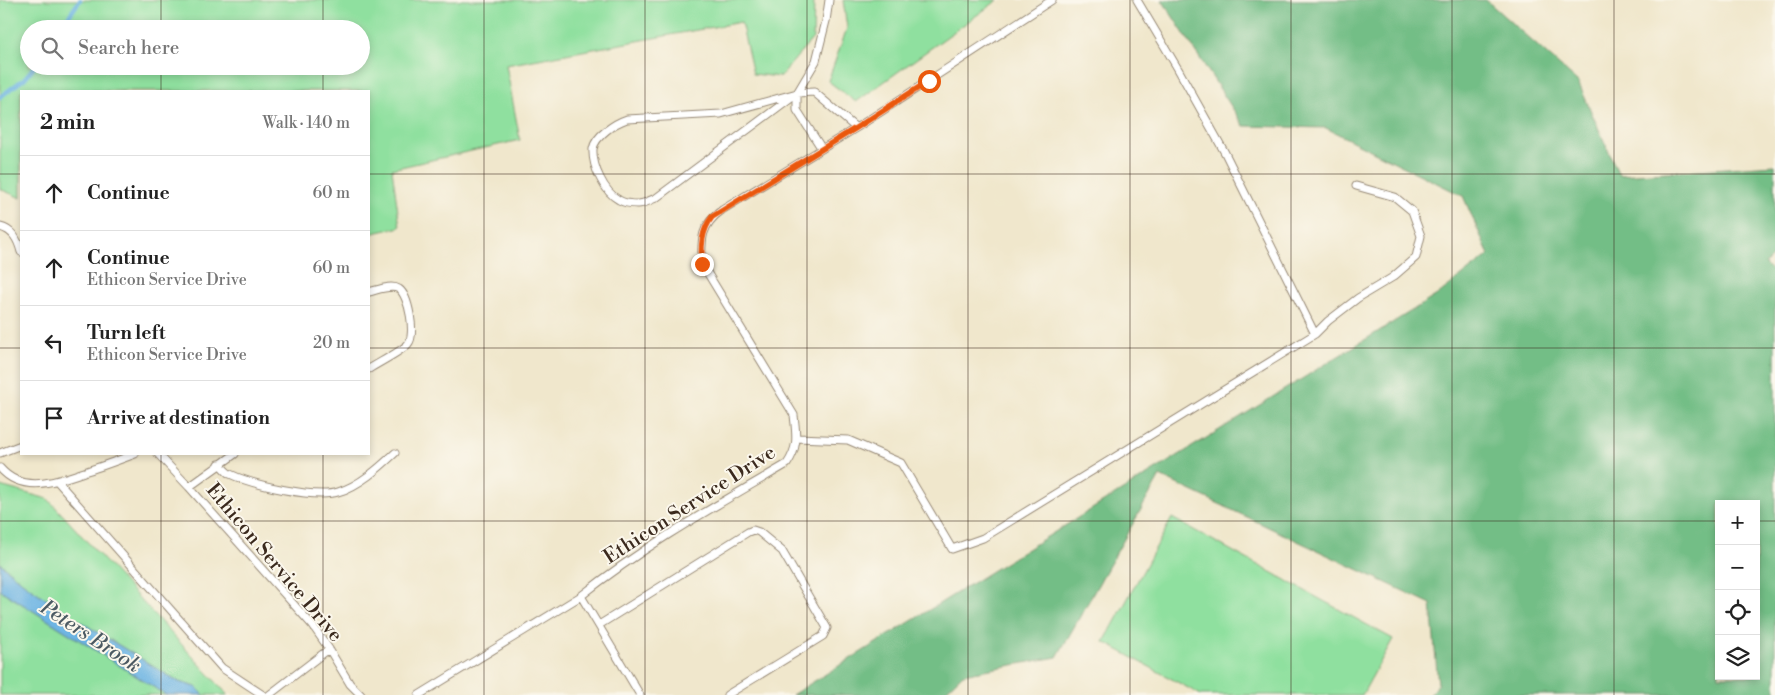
<!DOCTYPE html>
<html lang="en">
<head>
<meta charset="utf-8">
<style>
  body { margin:0; font-family:"Libre Bodoni",serif; background:#f6f6f6; color:#222 }
  .controls { position:absolute; right:15px; bottom:15px; display:grid; overflow:hidden; border-radius:0px; box-shadow:0 2px 8px #0003 }
  .controls button { width:45px; height:45px; display:grid; place-items:center; padding:0; border:0; border-bottom:1px solid #e0e0e0; background:#fff; color:#222; font:25px sans-serif }
  .stop { position:absolute; width:15px; height:15px; margin:-11px; border:4px solid #ea580c; border-radius:50%; background:#fff }
  .stop.end { background:#ea580c; border-color:#fff; box-shadow:0 1px 5px #0008 }
  .list { margin:0; padding:0; list-style:none }
  h2 { display:flex; justify-content:space-between; align-items:center; height:65px; margin:0; padding:0 20px; font-size:21px }
  h2 small { font-size:16px; font-weight:400; color:#767676 }
  .list li { display:grid; grid-template-columns:32px 1fr auto; gap:15px; align-items:center; box-sizing:border-box; height:75px; padding:0 20px; border-top:1px solid #e0e0e0 }
  .list b { display:block; font-size:19px; white-space:nowrap }
  .list p { margin:0; font-size:16px; white-space:nowrap; color:#767676 }
  .list em { font-size:16px; font-style:normal; color:#767676 }
  .icon { flex:none; width:28px; height:28px; fill:none; stroke:currentColor; stroke-width:2; stroke-linecap:round; stroke-linejoin:round }
  .map { position:relative; flex:none; width:1775px; height:695px; overflow:hidden }
  .search { position:absolute; background:#fff; box-shadow:0 2px 8px #0003; left:20px; top:20px; width:350px; height:55px; display:flex; align-items:center; gap:12px; box-sizing:border-box; padding:0 18px; border-radius:28px; color:#767676; font-size:19px }
  .panel { position:absolute; background:#fff; box-shadow:0 2px 8px #0003; left:20px; top:90px; width:350px; height:365px; border-radius:0px }
  .map>svg:first-child { display:block }
  .green { fill:#8fe09f; stroke:#65855e; fill-rule:evenodd }
  .forest { fill:#73be86; stroke:#577452; fill-rule:evenodd }
  .water { fill:#6bb3e3; stroke:#536e80 }
  .lines { fill:none; stroke-linecap:round; stroke-linejoin:round }
  .stream { stroke:#6bb3e3; stroke-width:4.5 }
  .lane-casing { stroke:#968875; stroke-width:9 }
  .lane { stroke:#fff; stroke-width:7 }
  .route { stroke:#ea580c; stroke-width:6 }
  .grid { fill:none; stroke:#3b2a1e; stroke-width:1; stroke-opacity:0.55 }
  .labels { text-anchor:middle; stroke-width:4; stroke-linejoin:round; paint-order:stroke }
  .street-label { font-size:20px; fill:#3b2a1e; stroke:#fbf7ec }
  .water-label { font-size:21px; font-style:italic; fill:#4c5a63; stroke:#fbf7ec }
</style>
</head>
<body>
<div class="map">
<svg width="1775" height="695" viewBox="0 0 1775 695">
  <rect width="100%" height="100%" fill="#fbf7ec"/>
  <filter id="ink" filterUnits="userSpaceOnUse"><feTurbulence type="fractalNoise" baseFrequency=".02" numOctaves="2"/><feDisplacementMap in="SourceGraphic" scale="10" xChannelSelector="R" yChannelSelector="G"/><feConvolveMatrix kernelMatrix="1 2 1 2 8 2 1 2 1" color-interpolation-filters="sRGB"/></filter>
  <filter id="wash" filterUnits="userSpaceOnUse"><feTurbulence type="fractalNoise" baseFrequency=".0096" numOctaves="4" result="noise"/><feDisplacementMap in="SourceGraphic" scale="20" xChannelSelector="R" yChannelSelector="G"/><feGaussianBlur stdDeviation="1.12" result="paint"/><feColorMatrix in="noise" values="0 0 0 0 0 0 0 0 0 0 0 0 0 0 0 0 0 1.4 0 .05"/><feComposite in="paint" operator="in"/></filter>
  <g filter="url(#wash)">
    <rect width="100%" height="100%" fill="#f0e7cc"/>
    <!-- green -->
    <path class="green" d="M0,0H814L813,38L780,77L753,74L741,22L506,65L520,140L392,169L400,227L369,234V91H21V198L0,189ZM29,29H361V66H29Z
      M843,0H998L856,102L828,81L847,28Z
      M0,486L48,499L228,695H204L196,687L179,682L63,611L22,582L0,563Z
      M1172,518L1393,639L1362,695H1201L1104,642Z
      M0,590L166,695H0Z"/>
    <!-- forest -->
    <path class="forest" d="M1162,0H1486L1578,82L1619,175L1775,165V254L1765,264L1775,274V695H1429L1438,684L1431,604L1160,476L1057,657L963,674L941,695H792L1437,295L1489,255L1463,196L1326,128L1244,126ZM1719,504H1756V676H1719Z"/>
    <!-- water -->
    <path class="water" d="M0,563L22,582L63,611L179,682L196,687L204,695H166L0,590Z"/>
    <g class="lines">
      <!-- stream -->
      <path class="stream" d="M60,29L80,0
        M0,97L24,79L35,66"/>
    </g>
  </g>
  <g filter="url(#ink)">
    <g class="lines">
      <!-- lane casing -->
      <g class="lane-casing">
        <path id="lane" d="M1137,0L1178,69L1225,153L1315,334
          M797,93L656,198C650,200 644,204 638,204C631,204 624,203 619,200C604,192 592,166 593,149C595,136 615,123 627,119L721,114Z
          M797,93L814,92L856,128
          M822,149L797,110V93L816,61L826,21L829,0
          M0,227C13,230 18,240 21,252
          M369,292C378,290 391,284 399,289C409,296 416,335 408,344C402,351 378,363 369,369
          M797,438L848,440L901,463L952,549L983,538L1315,334L1328,321L1358,298L1393,277L1416,257L1421,236L1412,211L1395,197L1356,186
          M0,453L21,445
          M158,454L189,487L313,626L329,649L350,684L361,695
          M219,464C223,467 226,472 230,474C253,485 315,499 338,492C359,486 379,468 395,453
          M0,468C23,495 58,481 87,471C103,466 119,460 135,454
          M58,482L222,668L263,695
          M189,487L235,454
          M581,596L640,695
          M599,625L748,532L753,530L759,532L782,551L827,628L823,636L727,695
          M269,695L329,649
          M419,695L581,596C645,545 717,505 787,464C799,446 796,435 794,415L702,264C701,239 701,225 722,210L856,128L1052,0"/>
      </g>
      <!-- lane -->
      <use href="#lane" class="lane"/>
    </g>
  </g>
  <g class="lines" filter="url(#ink)">
    <!-- route -->
    <path class="route" d="M702,264C701,247 701,231 712,217L856,128L929,81"/>
  </g>
  <!-- grid -->
  <path class="grid" d="M161,0V29M323,0V29M484,0V695M645,0V695M807,0V695M968,0V695M1130,0V695M1291,0V695M1452,0V695M1614,0V695M161,66V91M323,66V91M0,174H21M369,174H1775M0,348H21M369,348H1775M161,454V695M323,454V695M0,521H1719M1756,521H1775"/>
  <g class="labels">
    <!-- street labels -->
    <g class="street-label">
      <text transform="translate(689 504) rotate(-33)" y="7">Ethicon Service Drive</text>
      <text transform="translate(275 562) rotate(50)" y="7">Ethicon Service Drive</text>
    </g>
    <!-- water labels -->
    <g class="water-label">
      <text transform="translate(91 636) rotate(33)" y="7">Peters Brook</text>
    </g>
  </g>
</svg>
<div class="controls">
<button>+</button>
<button>−</button>
<button><svg class="icon" aria-label="locate" viewBox="0 0 24 24"><circle cx="12" cy="12" r="6"/><path d="M12 2v4M12 18v4M2 12h4M18 12h4"/></svg></button>
<button><svg class="icon" aria-label="layers" viewBox="0 0 24 24"><path d="M12 4l9 5-9 5-9-5zM3 14l9 5 9-5"/></svg></button>
</div>
<div class="stop" style="left:929px;top:81px"></div>
<div class="stop end" style="left:702px;top:264px"></div>
<div class="search"><svg class="icon" aria-label="search" viewBox="0 0 24 24"><circle cx="10" cy="10" r="6"/><path d="M15 15l6 6"/></svg>Search here</div>
<section class="panel">
<h2>2 min<small>Walk · 140 m</small></h2>
<ul class="list">
<li><svg class="icon" aria-label="ahead" viewBox="0 0 24 24"><path d="M12 20V5M6 11l6-6 6 6"/></svg><div><b>Continue</b></div><em>60 m</em></li>
<li><svg class="icon" aria-label="ahead" viewBox="0 0 24 24"><path d="M12 20V5M6 11l6-6 6 6"/></svg><div><b>Continue</b><p>Ethicon Service Drive</p></div><em>60 m</em></li>
<li><svg class="icon" aria-label="left" viewBox="0 0 24 24"><path d="M17 20v-9H6M10 6l-5 5 5 5"/></svg><div><b>Turn left</b><p>Ethicon Service Drive</p></div><em>20 m</em></li>
<li><svg class="icon" aria-label="arrive" viewBox="0 0 24 24"><path d="M6 21V4h12l-3 4 3 4H6"/></svg><div><b>Arrive at destination</b></div></li>
</ul>
</section>
</div>
</body>
</html>
